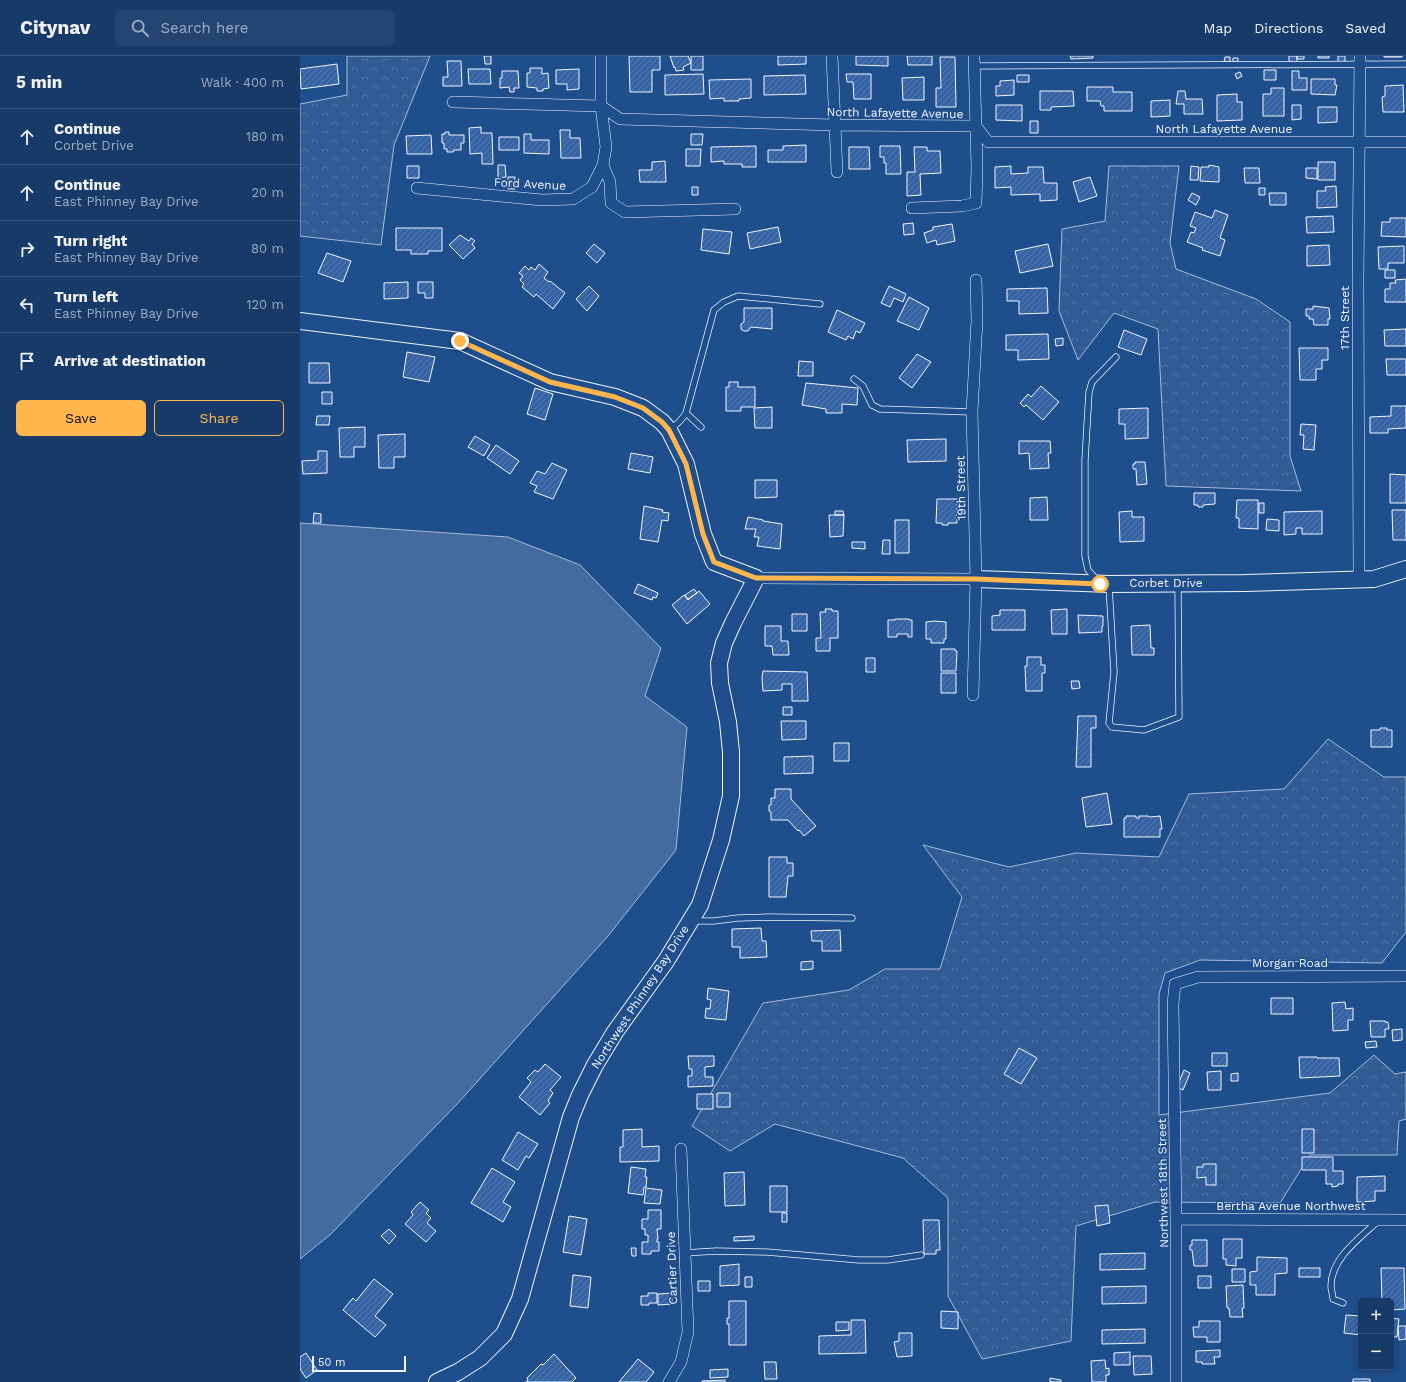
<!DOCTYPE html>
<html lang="en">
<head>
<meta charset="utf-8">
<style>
  body { margin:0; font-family:"Work Sans",sans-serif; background:#244571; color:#f1f3f6 }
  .controls { position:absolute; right:12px; bottom:12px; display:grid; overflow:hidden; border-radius:6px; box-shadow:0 2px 6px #0003 }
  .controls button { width:36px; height:36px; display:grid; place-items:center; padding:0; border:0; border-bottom:1px solid #36547d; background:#173a69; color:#f1f3f6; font:20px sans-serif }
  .scale { position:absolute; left:12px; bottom:10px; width:94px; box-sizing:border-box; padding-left:4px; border:2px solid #f2f6ff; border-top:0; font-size:11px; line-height:14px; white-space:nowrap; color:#f2f6ff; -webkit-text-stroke:3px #1f4e8c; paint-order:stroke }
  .stop { position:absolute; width:12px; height:12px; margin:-9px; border:3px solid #ffb74d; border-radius:50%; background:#fff }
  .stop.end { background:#ffb74d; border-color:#fff; box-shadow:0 1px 4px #0008 }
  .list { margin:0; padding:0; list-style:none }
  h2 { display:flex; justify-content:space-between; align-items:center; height:52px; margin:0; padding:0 16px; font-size:17px }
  h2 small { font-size:13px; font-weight:400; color:#9eadc0 }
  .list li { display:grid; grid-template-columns:26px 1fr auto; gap:12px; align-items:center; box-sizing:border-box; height:56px; padding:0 16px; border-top:1px solid #36547d }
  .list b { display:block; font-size:15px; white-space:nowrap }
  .list p { margin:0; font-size:13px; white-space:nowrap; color:#9eadc0 }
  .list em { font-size:13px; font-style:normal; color:#9eadc0 }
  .actions { display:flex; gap:8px; padding:12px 16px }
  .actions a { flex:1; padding:9px 0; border:1px solid #ffb74d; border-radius:6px; text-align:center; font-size:14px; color:#ffb74d }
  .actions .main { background:#ffb74d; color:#111 }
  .icon { flex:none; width:22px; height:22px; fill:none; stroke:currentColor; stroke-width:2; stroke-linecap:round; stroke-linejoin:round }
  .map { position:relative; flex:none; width:1106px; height:1326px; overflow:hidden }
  header { display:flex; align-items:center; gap:24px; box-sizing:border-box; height:56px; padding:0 20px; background:#173a69; border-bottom:1px solid #36547d }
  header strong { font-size:19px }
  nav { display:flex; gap:22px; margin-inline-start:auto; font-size:14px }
  .search { width:280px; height:36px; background:#244571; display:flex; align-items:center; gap:10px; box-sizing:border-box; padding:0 14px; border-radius:6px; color:#9eadc0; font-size:15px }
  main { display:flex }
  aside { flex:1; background:#173a69 }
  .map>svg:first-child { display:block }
  .forest { fill:url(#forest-crowns); stroke:#a8bbd7 }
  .water { fill:#446ba0; stroke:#a8bbd7 }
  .building { fill:url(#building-hatch); stroke:#f2f6ff }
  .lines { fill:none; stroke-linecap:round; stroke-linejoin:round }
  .lane-casing { stroke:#f2f6ff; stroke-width:7 }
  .street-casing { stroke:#f2f6ff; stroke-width:12 }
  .secondary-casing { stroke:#f2f6ff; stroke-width:18 }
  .lane { stroke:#1f4e8c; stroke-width:5.5 }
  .street { stroke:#1f4e8c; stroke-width:11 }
  .secondary { stroke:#1f4e8c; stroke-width:16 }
  .route { stroke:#ffb74d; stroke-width:5 }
  .labels { text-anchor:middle; stroke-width:3; stroke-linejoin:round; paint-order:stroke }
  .street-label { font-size:12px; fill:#f2f6ff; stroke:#1f4e8c }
</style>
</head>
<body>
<header>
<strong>Citynav</strong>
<div class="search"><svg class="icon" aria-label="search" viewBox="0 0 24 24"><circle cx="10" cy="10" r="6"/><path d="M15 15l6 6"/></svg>Search here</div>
<nav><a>Map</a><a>Directions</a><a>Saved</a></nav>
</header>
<main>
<aside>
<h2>5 min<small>Walk · 400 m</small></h2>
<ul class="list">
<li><svg class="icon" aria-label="ahead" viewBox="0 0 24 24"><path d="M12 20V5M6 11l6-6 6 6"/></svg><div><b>Continue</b><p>Corbet Drive</p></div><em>180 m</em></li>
<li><svg class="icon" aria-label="ahead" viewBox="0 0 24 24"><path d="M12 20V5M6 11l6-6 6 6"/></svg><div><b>Continue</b><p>East Phinney Bay Drive</p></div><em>20 m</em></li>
<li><svg class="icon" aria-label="right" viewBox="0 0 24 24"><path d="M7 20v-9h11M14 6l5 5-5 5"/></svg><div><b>Turn right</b><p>East Phinney Bay Drive</p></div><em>80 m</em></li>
<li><svg class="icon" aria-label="left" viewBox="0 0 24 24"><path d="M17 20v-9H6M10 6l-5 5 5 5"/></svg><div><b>Turn left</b><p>East Phinney Bay Drive</p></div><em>120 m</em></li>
<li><svg class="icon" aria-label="arrive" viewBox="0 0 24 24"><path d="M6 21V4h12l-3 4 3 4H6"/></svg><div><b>Arrive at destination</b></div></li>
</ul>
<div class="actions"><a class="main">Save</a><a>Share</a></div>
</aside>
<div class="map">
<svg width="1106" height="1326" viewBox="0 0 1106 1326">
  <defs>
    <pattern id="forest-crowns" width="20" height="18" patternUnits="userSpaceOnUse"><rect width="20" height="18" fill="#305b95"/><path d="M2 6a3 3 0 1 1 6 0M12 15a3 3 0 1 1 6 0" fill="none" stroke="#4e73a5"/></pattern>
    <pattern id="building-hatch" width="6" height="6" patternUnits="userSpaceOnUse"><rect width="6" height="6" fill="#3563a3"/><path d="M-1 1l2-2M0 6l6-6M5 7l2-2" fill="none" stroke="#537ab1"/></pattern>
  </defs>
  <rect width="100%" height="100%" fill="#1f4e8c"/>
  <!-- forest -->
  <path class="forest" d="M47,0H130L94,89L81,189L0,180V48L47,39Z
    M809,110H879L870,187L876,213L956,243L990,266V400L1001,435L866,430L858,273L814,257L778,304L759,255L762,173L805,165Z
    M1028,683L1084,721H1106V876L1082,907L900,904L865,917L859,938V1059L1030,1037L1074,999L1095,1018L1106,1016V1063L1099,1065L1097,1099H1010L980,1147L855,1146L776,1170L771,1285L682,1303L648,1240V1142L603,1102L475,1068L430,1095L392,1070L463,947L549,934L585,913H640L662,841L623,789L709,811L776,797L859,801L889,738L984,733Z"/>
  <!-- water -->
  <path class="water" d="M0,467L208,481L280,509L361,592L345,640L387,671L376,794L308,880L159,1046L31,1178L0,1203Z"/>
  <!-- building -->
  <path class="building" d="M184,0H191V8H185Z
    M329,0H360V14H352V36H330Z
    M370,0H388L391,7L383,11L384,14L376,15L375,11L374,12Z
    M391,0H403V14H391Z
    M478,0H506V8L478,9Z
    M556,0H588V10L556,9Z
    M607,0H632V9H608Z
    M770,0H793V2L771,3Z
    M989,0H997V6H989Z
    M997,0H1004V3H997Z
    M1018,0H1029V2H1018Z
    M1038,0H1045V5L1038,6Z
    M1084,0H1102V1H1084Z
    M640,1H655L656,51H636V32H641Z
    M925,1H930V6H924Z
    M933,2H938V6H933Z
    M147,5H161L162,30H143V21H148Z
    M37,8L39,28L1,33L0,13Z
    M230,12H242V18L248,17L249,32L243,33V35H237V32L227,31V17H230Z
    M168,13H190L191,28H169Z
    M279,13V33L267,34V28H256V14Z
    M964,14H976V24H964Z
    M202,15H218L219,32H214V36H210L209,31L200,32V22H202Z
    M992,15H999V22H1007V34H992Z
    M940,16L942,20L937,23L935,18Z
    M403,18L404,38L365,39V19Z
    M546,18H571V43H554L553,26H547Z
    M505,19L506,38L464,39V20Z
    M717,19H729V26H717Z
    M624,21V44H603L602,22Z
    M451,23V42L439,43V45H424V42L410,43L409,24Z
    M1011,23H1035V29H1037L1035,39L1011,38Z
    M714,24V39L696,40V30H700V25Z
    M1103,29L1104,56H1083L1082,41L1085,40V30Z
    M787,31H813V36H832V55H804V50H801L800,45H787Z
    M971,32H984V60H963V38H971Z
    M740,35H773L774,50L751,51V54H740Z
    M878,35H885L886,43H902L903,58H884V48H876Z
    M937,38V46H942V64L917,65V39Z
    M870,44V60L851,61V45Z
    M696,49H722V65L696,64Z
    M992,49H1001V63L992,64Z
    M1018,51H1037V66L1018,67Z
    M730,65H738V77H730Z
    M181,71V77H192L193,108H182V97L170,98L169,72Z
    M260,74H270V82H280L281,102H261Z
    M145,76H149V79H164V87H161V94H154L153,96H147V93H144V87H142V78H145Z
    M224,78H231V84H249V98L224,97Z
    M391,78H403L402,89H391Z
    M131,79L132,98H107L106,80Z
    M199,81H219V94H199Z
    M506,89V106H468V94H483V90Z
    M456,90V111H442V108H424V105L411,106V91Z
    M580,90H600L601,118H586V107H584V101H580Z
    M549,91H569L570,113H549Z
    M614,91H627V95H640L641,117L620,118L621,139L607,140V116H615Z
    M386,93H401L400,110H386Z
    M365,105L366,126H340L339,114H352V106Z
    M1018,106H1035V124H1018Z
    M198,109H205L206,121L198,122Z
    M909,109L919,111V126L900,125L901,111H909Z
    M107,110H119V122H107Z
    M711,110V118L728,117V111H743L744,127H757V144L740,145V138L711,139V131L695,132V111Z
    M891,110L899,111L898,124H890Z
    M944,112H959L960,127H945Z
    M1006,112H1017V123L1006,122Z
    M208,121H215V133H208Z
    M790,121L797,140L779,146L773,126Z
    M1036,130L1037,151L1017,152V135H1026L1025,131Z
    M392,131H398V139H392Z
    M959,132H965V139H959Z
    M892,137L900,141L896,149L888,144Z
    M969,137H986V149H970Z
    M915,154L928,159L920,182L925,184L920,200L902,194L903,192L887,186L891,176L894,177L896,172L890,170L895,156L912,162Z
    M1033,160L1034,176L1007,177L1006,161Z
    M1090,162H1106V181L1081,180L1082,166H1090Z
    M613,167L614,178L604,179L603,168Z
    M652,168L655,185L637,189L636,184L627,187L624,177L633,174V171Z
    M478,171L481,186L450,193L447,177Z
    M96,172H142V195H128V198H111V194H96Z
    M403,173L432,176L429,198L401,194Z
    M160,179L169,185L171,182L175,185L172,188L175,192L163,203L149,189Z
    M294,188L305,197L297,207L286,197Z
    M748,188L753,210L720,217L715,195Z
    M1029,189L1030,209L1007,210V190Z
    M1104,190V207H1088V213H1079L1078,191Z
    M27,197L51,205L43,226L18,217Z
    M239,208L248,216L244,222L249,226L250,225L265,237L253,253L236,238L234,241L222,231L224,228L220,224L223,220L219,217L225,210L229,214L231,211L235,214Z
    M1085,214H1095V222H1085Z
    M1106,223V246H1085V233H1090V227H1096L1095,224Z
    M108,226V242L84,243V227Z
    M118,226H133V242H125V237H118Z
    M289,230L299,240L287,255L276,243Z
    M589,230L606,238L603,246L594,242L590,251L581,247Z
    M747,232L748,257L719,258V245H707V233Z
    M609,241L629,252L619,274L597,265Z
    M1013,250L1029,252L1030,263H1028V269H1014L1013,263H1009V260H1006V253H1013Z
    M444,252H472V273L451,271L448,275H444L441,273V268L444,266Z
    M537,254L565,267L560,277L556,275L553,283L548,280L546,284L528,276Z
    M1106,273V290H1085L1084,274Z
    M824,274L847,283L841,299L818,291Z
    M748,278L749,303L718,304V294H706V279Z
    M763,282V289L756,290L755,283Z
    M999,292H1028V304H1022V313H1016V324H1000Z
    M107,296L135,301L129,326L103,321Z
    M617,298L631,306L612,332L599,322Z
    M1086,303H1106V319H1087Z
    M499,305L513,306V320H498Z
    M9,307H29L30,327H9Z
    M429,326H438V331H455V351H441V355H426V331H429Z
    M506,327L558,332L557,349L542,348V357H526V353L502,349Z
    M741,330L759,346L743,364L726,349L724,351L720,347L728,338L731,341Z
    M235,332L253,338L245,364L227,358Z
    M22,336H32V348H22Z
    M1091,350H1106V372L1088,373V377H1070V361L1091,360Z
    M472,351V372H455L454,352Z
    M848,352V382L825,383V368H819V353Z
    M17,360H30L29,369H16Z
    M1001,368L1016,369L1014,394L1003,393L1004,379H1000Z
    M65,371V391H54V401H40L39,372Z
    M105,378V401H94V412H79L78,379Z
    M175,380L190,389L184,400L168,391Z
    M646,383V405L608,406L607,384Z
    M719,385H750L751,397H748L749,412L730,413L729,397L719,398Z
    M196,389L219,405L210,418L187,402Z
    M18,395H27V417L3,418L2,405L18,404Z
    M331,397L353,401L350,417L328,413Z
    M835,406H845L847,428L837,429L836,413H833V408H835Z
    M252,407L267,414L253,443L234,436L237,430L230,427L237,415L245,418Z
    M1090,418L1106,419V447H1090Z
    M455,424H477V441L455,442Z
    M894,437H915V448L903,449V451H898V449H894Z
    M747,441L748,464H730V442Z
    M637,443H657V467H648V469H642V467H636Z
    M937,444H958V473L939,472V462H936Z
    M959,447H964V457H959Z
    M344,450L363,454L362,456L369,457L368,465L362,464L358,486L340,483Z
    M1092,454H1106V484H1093Z
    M535,455H543L544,459H535Z
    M832,455V461H844V485L820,486L819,456Z
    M1022,455V478H1002V472H996V478L984,479V456Z
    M14,457L21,458V467H13Z
    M529,459H544L543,480L530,481Z
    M448,461L463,464V465L482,468L480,493L457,490L459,481H454L456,473H445Z
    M967,463L979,464V475L966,474Z
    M595,464H609V497H595Z
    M583,484H590V498H582Z
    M552,486H565V493L552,492Z
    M338,528L358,537L356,542L353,541L352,544L334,537Z
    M394,533L397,537L388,543L385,539Z
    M399,535L410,548L387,568L372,549L384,539L388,544Z
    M525,553H532V555H538V582H530V595H516V582H521L520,556H526Z
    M767,553V578H752L751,554Z
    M700,554H725V574H692V560L700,559Z
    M492,558H507V575H492Z
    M778,559L803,560V570H802V576L779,577Z
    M595,563H609V564H612V581H608V578H597V581H588V564H595Z
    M634,565L646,566V583H644V587H631V583H626V566Z
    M850,569L851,592H854V599H832L831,570Z
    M465,570H481V585H488L489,599H473L472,590H465Z
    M641,593H655V595H657L656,615H641Z
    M727,601H741V609H745V617H742V635H726L725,610H727Z
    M566,602H575V616H566Z
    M463,615L507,616L508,645H492V628H482V634L463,635L462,622Z
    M641,617H656V637H641Z
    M771,625H779L780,632L772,633Z
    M483,651H492V659H483Z
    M778,660H796V672H791V711H776Z
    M481,665H506V683L482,684Z
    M1080,672H1087V674H1092V691H1071V674H1080Z
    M534,687H549V705H534Z
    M513,700V717L484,718V701Z
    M475,733H491V743L516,770L504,780L499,774L498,775L488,764H471V756L469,755V749H471V742H475Z
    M807,737L812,768L786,771L782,742Z
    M826,760H836V762H839V760H848L850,761L860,760L862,773H860V781H824V762H826Z
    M469,801H487V807H493V820H488L486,841H469Z
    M461,872L462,885H466L467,901L440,902V891H432V873Z
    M540,874L541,895H522V885H512L511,875Z
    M513,905V913L501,914V906Z
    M408,932L429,935L426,964L405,962L406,952L410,953L411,944L407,943Z
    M971,942H993V958H971Z
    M1045,946L1046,953L1053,952V964H1048V974L1033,975L1032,947Z
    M1070,965H1085V966H1088L1089,973H1085V981H1071Z
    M1102,973V984L1093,985L1092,974Z
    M1076,985L1077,991L1066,992L1065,986Z
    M719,992L737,1002L721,1028L704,1018Z
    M912,997H927V1010H912Z
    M388,1000H414V1010L405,1011V1021H413V1030L388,1031V1020H392V1013H389Z
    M999,1001H1017V1002H1039L1040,1020L1000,1022Z
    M245,1008L261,1021L250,1034L253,1037L248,1045L250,1047L240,1059L219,1041L231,1026L227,1022L235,1014L238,1016Z
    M884,1014L890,1017L883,1034L877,1031Z
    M921,1015V1034H908L907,1016Z
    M938,1017V1025H931V1018Z
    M417,1037H430V1051H417Z
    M397,1038H413V1053H397Z
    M342,1073V1091L359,1090V1105L320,1106V1091H323V1074Z
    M1002,1073H1014V1097H1002Z
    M218,1076L238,1088L229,1102L226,1100L218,1114L202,1104Z
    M1002,1101H1033V1115H1043V1128H1038V1130L1032,1131V1128H1026V1114H1002Z
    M903,1108H916V1129H906V1121L897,1122V1111H903Z
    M331,1111L346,1113L345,1121H347L346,1131H344L343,1139L328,1137Z
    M192,1112L215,1126L203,1146L211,1151L203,1166L171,1147Z
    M444,1116L445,1149L425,1150L424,1117Z
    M1085,1120V1135H1075V1145L1057,1146V1121Z
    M470,1130H487V1156H470Z
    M346,1132L362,1134L360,1148L344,1147Z
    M120,1146L129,1154L126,1157L131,1162L127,1167L136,1175L126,1186L105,1168L113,1159L111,1156Z
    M808,1149L810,1167L797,1170L795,1150Z
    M348,1154H361V1173H357L358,1183H357V1186H359V1195H351V1198H342V1186H348V1179H345V1173H342V1163H348Z
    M482,1157H487V1166H482Z
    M269,1160L287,1163L281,1199L263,1196Z
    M623,1164H639L640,1194H636V1198H624Z
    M89,1173L96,1180L89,1188L81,1180Z
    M454,1180V1184L434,1185V1181Z
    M923,1183H942V1202H936V1210L926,1209V1203H923Z
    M892,1184H907V1210H894L892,1194H890V1189H892Z
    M331,1192H336V1200H332Z
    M845,1197V1213L800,1214V1198Z
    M957,1201L987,1202V1217L975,1218V1239H956V1229H950V1216L957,1215Z
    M439,1208V1229L420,1230V1210Z
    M999,1212H1020V1221H999Z
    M1081,1212H1104L1105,1253L1091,1254V1245H1082Z
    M932,1213H945V1226H932Z
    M273,1219L291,1221L288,1252L270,1250Z
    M898,1220H911V1232H898Z
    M445,1221H452V1231H445Z
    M74,1223L93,1238L75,1260L86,1269L75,1281L43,1254L53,1242L56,1245Z
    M398,1225H410V1235H398Z
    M943,1229L944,1252H942L943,1261H930L929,1252H927L926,1230Z
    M846,1230V1247L802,1248V1231Z
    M348,1237H357V1247H349V1249H341V1240H348Z
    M372,1237V1248L358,1249V1238Z
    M429,1245H446V1289H429V1268H427V1262H429Z
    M641,1255L658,1256V1273L641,1272Z
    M1046,1259L1061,1260V1279L1044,1277Z
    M1091,1262L1099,1263L1097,1281H1091Z
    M551,1264H565L566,1297L519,1298V1280L551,1279Z
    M899,1265H920V1286H907V1281H894L893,1271H899Z
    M536,1266H549V1274L536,1275Z
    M1098,1270H1106V1283L1099,1284Z
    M845,1273V1287L802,1288V1274Z
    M599,1277H612V1300L597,1301L594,1286L599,1285Z
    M920,1294V1301H914L915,1308H902V1306H896V1295Z
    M830,1296V1309H814V1297Z
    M6,1297L17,1314L6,1322L0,1313V1301Z
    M254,1298L276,1322L272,1326H226L228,1324L227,1322L241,1308L243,1309Z
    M833,1300H851L852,1318L834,1319Z
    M338,1303L354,1316L346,1326H319Z
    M805,1304L806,1313L809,1312V1319H806V1326H792L791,1305Z
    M464,1306H476L477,1323H465Z
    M428,1313V1321L410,1322V1314Z
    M750,1322L761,1324V1326H750Z
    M1053,1323H1070V1326H1053Z
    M425,1324V1326H402V1325Z"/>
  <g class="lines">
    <!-- lane casing -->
    <g class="lane-casing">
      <path id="lane" d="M674,10L1106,8
        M554,323L563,330L572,349L580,353L672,356
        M386,357L401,371
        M370,374L380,365L386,357L414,254L424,246L438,240L520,248
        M797,524L788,514L785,500V404L789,336L792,326L816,301
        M809,530L814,616L809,667L812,671L844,674L879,661L878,528
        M393,865H414L438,862L468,861L552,862
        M384,1197L416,1195L467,1196L559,1204H588L621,1199
        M1043,1247L1033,1243C1033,1239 1031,1234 1031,1230C1031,1202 1060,1182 1078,1165"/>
    </g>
    <!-- street casing -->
    <g class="street-casing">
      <path id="street" d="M532,0L537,116
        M153,46L301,50L320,63L534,69L676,70L688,86H1106
        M303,109L310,126L311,147L325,156L435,153
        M117,132L242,144L273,143L292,131L303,109L306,91L301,50V0
        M612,152L662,150L676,147L677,111L674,0
        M456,522L676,523
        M1059,523L1058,223L1060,0
        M673,639L676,523L672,356L677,264L676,224
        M876,1163L1106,1164
        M369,1326L381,1306L388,1276L381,1093
        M876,1326V1163L873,948L875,928L898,921L1106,920"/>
    </g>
    <!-- secondary casing -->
    <g class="secondary-casing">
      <path id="secondary" d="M0,265L160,285L250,326L315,341L343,352L362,366L369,374L386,408L403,478L414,506L456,522L433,567L424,587L419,607L420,627L428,666L431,696V740L421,784L400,849L366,905L315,976L295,1009L280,1039L271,1061L220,1243L204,1278L180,1302L158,1316L137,1326
        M676,523L809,528L945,527L1074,523L1106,513"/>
    </g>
    <!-- lane -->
    <use href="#lane" class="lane"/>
    <!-- street -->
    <use href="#street" class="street"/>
    <!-- secondary -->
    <use href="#secondary" class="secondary"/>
  </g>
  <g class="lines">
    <!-- route -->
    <path class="route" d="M160,285L250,326L315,341L343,352L362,366L369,374L386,408L403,478L414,506L456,522L676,523L800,528"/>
  </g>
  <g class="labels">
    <!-- street labels -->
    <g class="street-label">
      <text transform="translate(595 57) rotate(1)" y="4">North Lafayette Avenue</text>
      <text x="924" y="77">North Lafayette Avenue</text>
      <text transform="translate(230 128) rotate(3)" y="4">Ford Avenue</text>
      <text transform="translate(1045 262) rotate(-90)" y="4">17th Street</text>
      <text transform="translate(661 432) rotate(-91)" y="4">19th Street</text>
      <text x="866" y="531">Corbet Drive</text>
      <text x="990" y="911">Morgan Road</text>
      <text transform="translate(340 941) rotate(-57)" y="4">Northwest Phinney Bay Drive</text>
      <text transform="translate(863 1127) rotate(-91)" y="4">Northwest 18th Street</text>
      <text x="991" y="1154">Bertha Avenue Northwest</text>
      <text transform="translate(372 1212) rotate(-92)" y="4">Cartier Drive</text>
    </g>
  </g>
</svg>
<div class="controls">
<button>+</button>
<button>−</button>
</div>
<div class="scale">50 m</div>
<div class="stop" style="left:800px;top:528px"></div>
<div class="stop end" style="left:160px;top:285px"></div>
</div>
</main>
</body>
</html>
